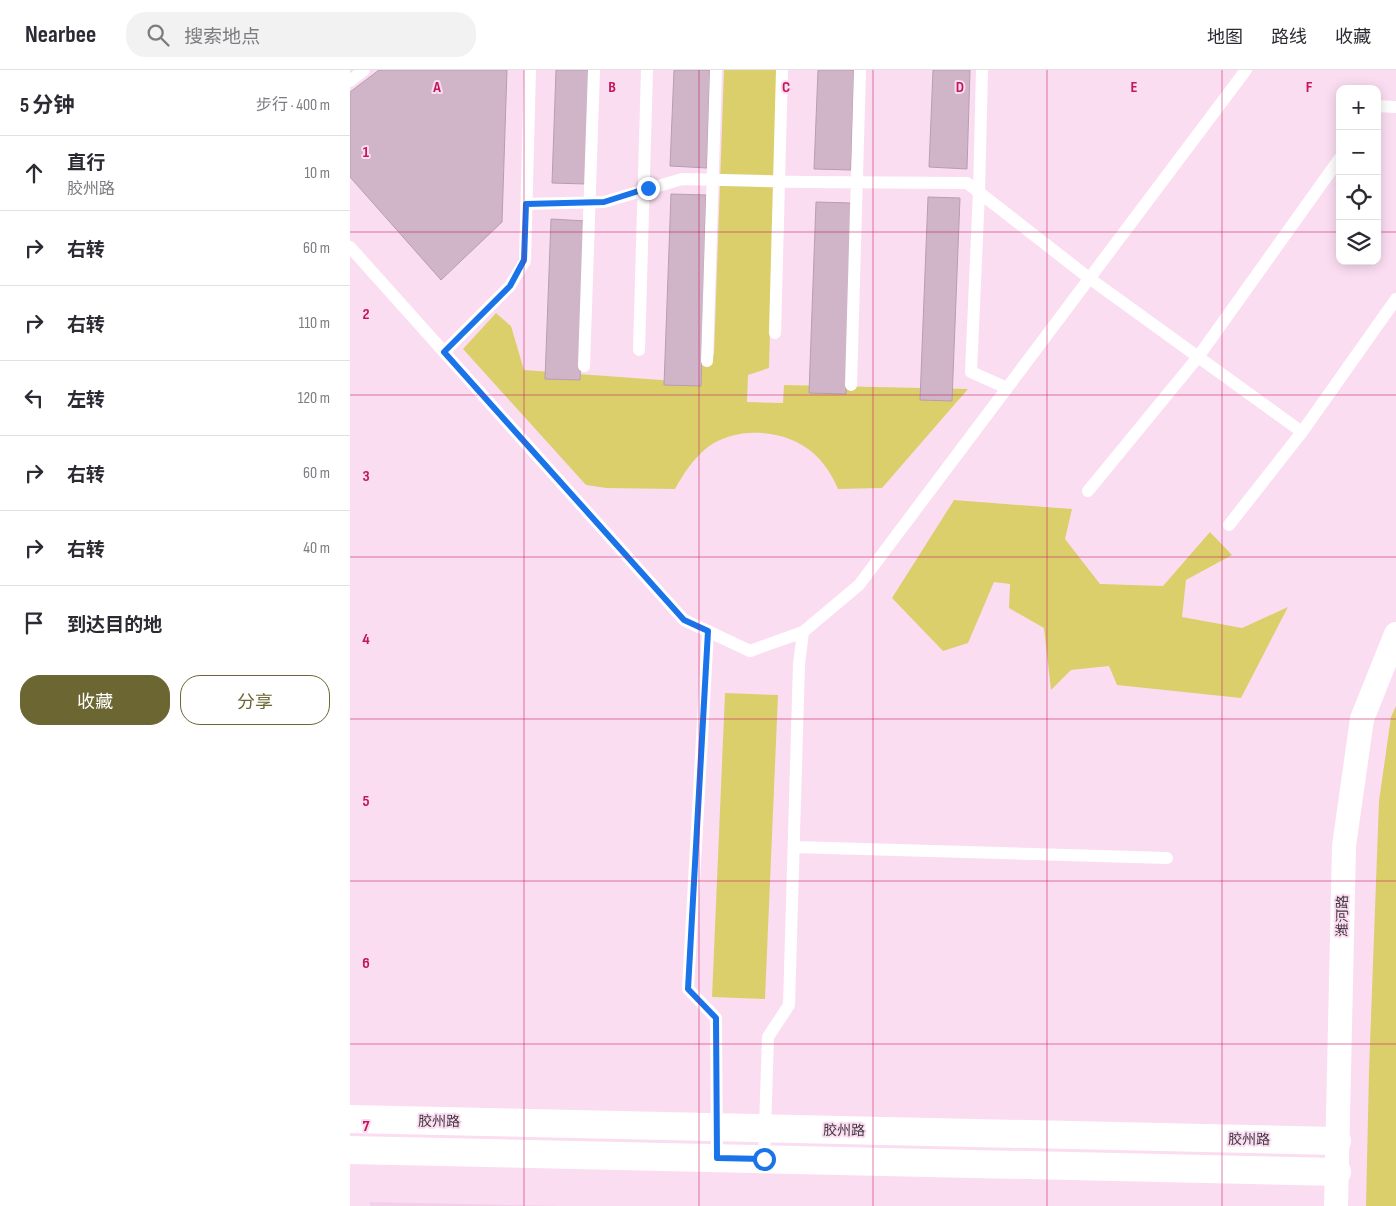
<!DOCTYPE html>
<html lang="zh">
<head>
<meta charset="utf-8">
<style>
  body { margin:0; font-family:"Sofia Sans Condensed","Noto Sans SC",sans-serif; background:#f2f2f3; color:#2b2b33 }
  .controls { position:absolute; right:15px; top:15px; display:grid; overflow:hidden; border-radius:10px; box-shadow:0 2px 12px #0003 }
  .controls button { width:45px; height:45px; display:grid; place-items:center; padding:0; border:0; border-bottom:1px solid #e1e1e2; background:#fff; color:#2b2b33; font:25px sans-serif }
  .stop { position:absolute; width:15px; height:15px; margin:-11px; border:4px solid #1a73e8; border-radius:50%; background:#fff }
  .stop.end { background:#1a73e8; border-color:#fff; box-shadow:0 1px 5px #0008 }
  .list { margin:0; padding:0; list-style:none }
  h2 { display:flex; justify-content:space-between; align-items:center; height:65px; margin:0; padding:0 20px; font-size:21px }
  h2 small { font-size:16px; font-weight:400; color:#7c7c81 }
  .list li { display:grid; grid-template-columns:32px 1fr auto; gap:15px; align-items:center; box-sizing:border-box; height:75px; padding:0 20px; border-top:1px solid #e1e1e2 }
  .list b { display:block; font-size:19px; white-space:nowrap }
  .list p { margin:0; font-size:16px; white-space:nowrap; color:#7c7c81 }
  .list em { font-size:16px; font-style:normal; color:#7c7c81 }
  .actions { display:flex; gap:10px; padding:15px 20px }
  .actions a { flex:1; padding:11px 0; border:1px solid #6c6632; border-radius:20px; text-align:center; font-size:18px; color:#6c6632 }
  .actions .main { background:#6c6632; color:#fff }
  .icon { flex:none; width:28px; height:28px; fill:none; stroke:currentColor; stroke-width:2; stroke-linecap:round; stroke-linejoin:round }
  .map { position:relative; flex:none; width:1046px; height:1136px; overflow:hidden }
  header { display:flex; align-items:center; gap:30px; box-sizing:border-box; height:70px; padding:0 25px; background:#fff; border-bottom:1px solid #e1e1e2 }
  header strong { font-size:24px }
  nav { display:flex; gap:28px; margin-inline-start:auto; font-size:18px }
  .search { width:350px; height:45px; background:#f2f2f3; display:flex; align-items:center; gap:12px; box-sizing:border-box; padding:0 18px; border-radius:20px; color:#7c7c81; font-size:19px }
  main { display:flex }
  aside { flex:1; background:#fff }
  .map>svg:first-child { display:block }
  .built { fill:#f3cfe9 }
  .green { fill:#dbcf6c }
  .building { fill:#d0b4c8; stroke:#b89db1 }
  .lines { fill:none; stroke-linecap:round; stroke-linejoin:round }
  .lane { stroke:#fff; stroke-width:12 }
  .street { stroke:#fff; stroke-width:24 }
  .secondary { stroke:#fff; stroke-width:28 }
  .route { stroke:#1a73e8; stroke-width:6 }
  .grid { fill:none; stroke:#c2185b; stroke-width:1; stroke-opacity:0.55 }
  .labels { text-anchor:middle; stroke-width:4; stroke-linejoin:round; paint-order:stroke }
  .street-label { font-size:14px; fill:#41363e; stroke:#fbddf2 }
  .grid-label { font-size:16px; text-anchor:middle; font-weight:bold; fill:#c2185b; stroke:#fbddf2; stroke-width:4; stroke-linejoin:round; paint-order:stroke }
</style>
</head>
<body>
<header>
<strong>Nearbee</strong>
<div class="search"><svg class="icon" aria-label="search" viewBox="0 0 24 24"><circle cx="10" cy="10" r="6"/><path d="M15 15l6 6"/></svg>搜索地点</div>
<nav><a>地图</a><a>路线</a><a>收藏</a></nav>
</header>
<main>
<aside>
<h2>5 分钟<small>步行 · 400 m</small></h2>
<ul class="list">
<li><svg class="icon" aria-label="ahead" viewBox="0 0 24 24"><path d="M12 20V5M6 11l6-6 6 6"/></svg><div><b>直行</b><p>胶州路</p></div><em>10 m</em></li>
<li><svg class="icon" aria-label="right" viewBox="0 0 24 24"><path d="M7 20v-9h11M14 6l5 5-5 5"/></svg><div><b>右转</b></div><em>60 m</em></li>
<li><svg class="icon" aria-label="right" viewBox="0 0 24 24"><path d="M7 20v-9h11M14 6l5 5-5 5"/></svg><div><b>右转</b></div><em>110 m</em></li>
<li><svg class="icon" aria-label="left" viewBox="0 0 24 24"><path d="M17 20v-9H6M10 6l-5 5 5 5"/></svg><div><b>左转</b></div><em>120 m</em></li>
<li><svg class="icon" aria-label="right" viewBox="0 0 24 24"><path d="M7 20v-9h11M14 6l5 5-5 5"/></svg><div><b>右转</b></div><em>60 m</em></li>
<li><svg class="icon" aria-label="right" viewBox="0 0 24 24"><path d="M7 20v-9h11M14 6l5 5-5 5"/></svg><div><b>右转</b></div><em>40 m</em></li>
<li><svg class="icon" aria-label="arrive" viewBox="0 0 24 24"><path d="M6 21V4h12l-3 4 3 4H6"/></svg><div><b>到达目的地</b></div></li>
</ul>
<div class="actions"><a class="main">收藏</a><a>分享</a></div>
</aside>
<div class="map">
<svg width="1046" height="1136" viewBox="0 0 1046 1136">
  <rect width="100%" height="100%" fill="#fbddf2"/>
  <!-- built -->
  <path class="built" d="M20,1132L211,1136H20Z"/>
  <!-- green -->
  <path class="green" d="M374,0H427L419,298L398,305L397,332L433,333L434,315L618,319L532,418L488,419C482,405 474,392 462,382C434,359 387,356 358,377C343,389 334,403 325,419L256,418L236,415L113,279L146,243L161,256L174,300L325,311L348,300L364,284Z
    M604,430L722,439L715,469L750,514L813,516L860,462L882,485L836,510L832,547L892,558L938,537L891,628L767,615L759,596L721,600L701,620L694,558L659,538L660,514L644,512L618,573L593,581L542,528Z
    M375,623L428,625L415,929L362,927Z
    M1046,636V1136H1016L1019,1001L1029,731L1041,647Z"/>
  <!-- building -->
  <path class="building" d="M29,0H157L152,152L91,210L0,107V22Z
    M206,0H240L236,114L202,113Z
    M324,0H360L357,98L320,96Z
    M468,0H504L501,100L464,99Z
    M583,0H620L617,99L579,97Z
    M321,124L356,125L351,316L314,315Z
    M578,127L610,128L602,331L570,330Z
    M466,132L501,133L496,324L459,323Z
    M201,149L236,151L230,310L195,309Z"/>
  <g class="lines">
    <!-- lane -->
    <path class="lane" d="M632,0L629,122L621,302L657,318
      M0,11L14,0
      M1027,36L1046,37
      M176,134L254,132L332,109L455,112L617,113L739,208L952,362
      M0,177L334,550L400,581L453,562L509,515L896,0
      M425,263L432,0
      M289,280L297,0
      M94,282L160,216L175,191L180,0
      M357,291L366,0
      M234,296L244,0
      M501,315L510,0
      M738,421L848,287L990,88
      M879,455L952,362L1046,229
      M358,561L338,919L366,948L367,1088
      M444,777L817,788
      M414,1089L418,967L439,935L449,594L453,562"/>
    <!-- street -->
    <path class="street" d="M986,1136L994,776L1012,649L1046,564"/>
    <!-- secondary -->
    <path class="secondary" d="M0,1049L987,1071
      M0,1080L987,1102"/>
  </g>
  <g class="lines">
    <!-- route -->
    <path class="route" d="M298,118L254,132L176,134L174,190L160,216L94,282L334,550L358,561L338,919L366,948L367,1088L414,1089"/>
  </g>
  <!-- grid -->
  <path class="grid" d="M174,0V1136M349,0V1136M523,0V1136M697,0V1136M872,0V1136M0,162H990M1027,162H1046M0,325H1046M0,487H1046M0,649H1046M0,811H1046M0,974H1046"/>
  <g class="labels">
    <!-- street labels -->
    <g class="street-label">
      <text transform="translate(992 846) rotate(-89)" y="5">潍河路</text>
      <text transform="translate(89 1051) rotate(1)" y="5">胶州路</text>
      <text transform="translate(494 1060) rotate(1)" y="5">胶州路</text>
      <text transform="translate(899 1069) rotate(1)" y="5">胶州路</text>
    </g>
  </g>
  <g class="grid-label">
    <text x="87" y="22">A</text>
    <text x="262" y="22">B</text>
    <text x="436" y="22">C</text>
    <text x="610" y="22">D</text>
    <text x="784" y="22">E</text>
    <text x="959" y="22">F</text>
    <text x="16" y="87">1</text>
    <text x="16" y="249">2</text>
    <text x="16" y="411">3</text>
    <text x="16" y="574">4</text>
    <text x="16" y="736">5</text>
    <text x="16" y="898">6</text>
    <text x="16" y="1061">7</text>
  </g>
</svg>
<div class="controls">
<button>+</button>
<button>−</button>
<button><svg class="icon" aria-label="locate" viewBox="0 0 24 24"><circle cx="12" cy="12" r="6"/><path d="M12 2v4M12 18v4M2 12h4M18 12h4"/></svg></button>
<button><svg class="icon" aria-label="layers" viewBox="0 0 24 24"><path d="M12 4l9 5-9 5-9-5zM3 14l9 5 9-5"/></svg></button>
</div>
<div class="stop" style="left:414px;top:1089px"></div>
<div class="stop end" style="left:298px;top:118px"></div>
</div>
</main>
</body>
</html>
